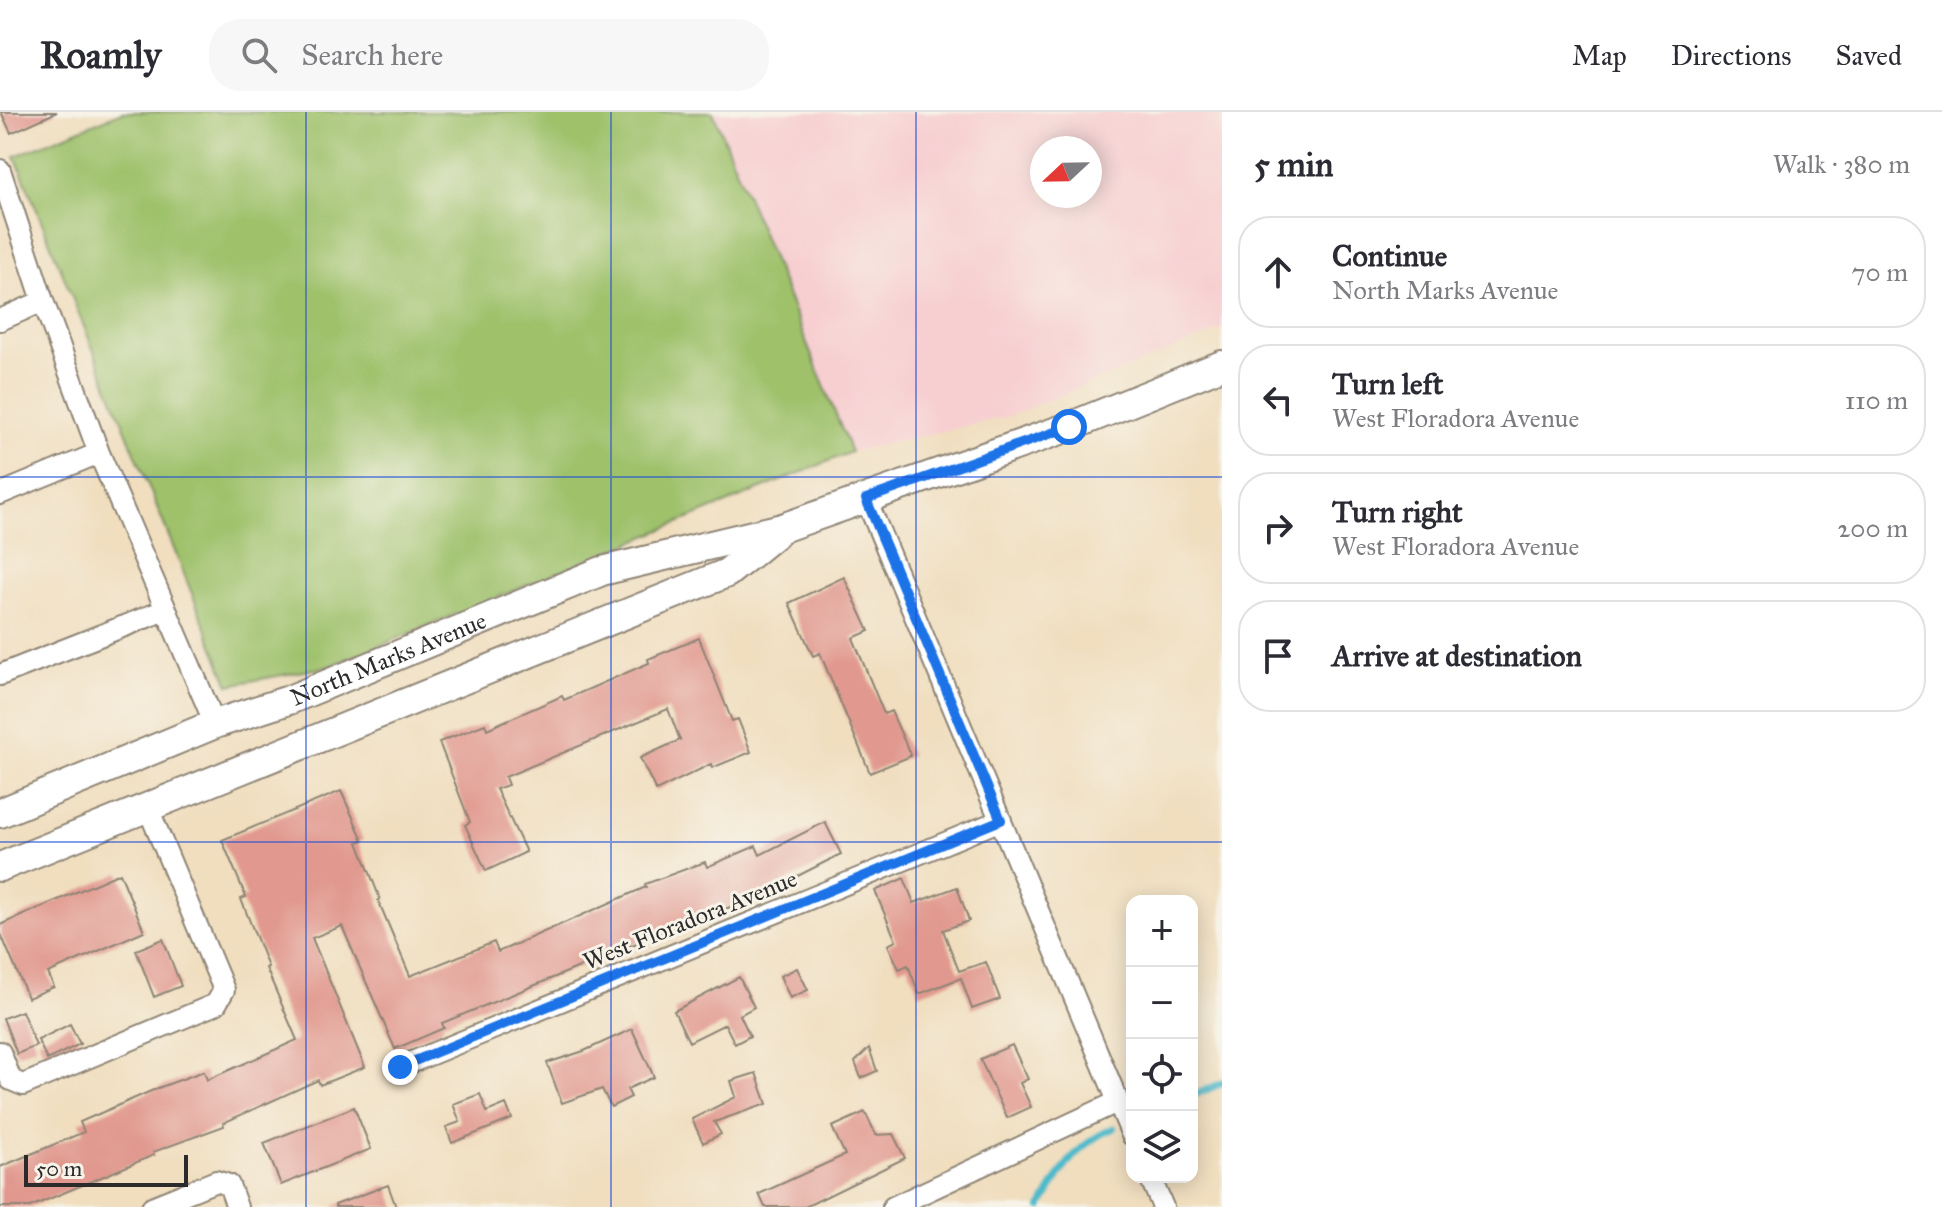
<!DOCTYPE html>
<html lang="en">
<head>
<meta charset="utf-8">
<style>
  body { margin:0; font-family:"IM FELL Great Primer",serif; background:#f7f7f7; color:#2b2b33 }
  .controls { position:absolute; right:24px; bottom:24px; display:grid; overflow:hidden; border-radius:16px; box-shadow:0 4px 20px #0003 }
  .controls button { width:72px; height:72px; display:grid; place-items:center; padding:0; border:0; border-bottom:2px solid #e1e1e2; background:#fff; color:#2b2b33; font:40px sans-serif }
  .compass { position:absolute; left:1030px; top:24px; width:72px; height:72px; border-radius:50%; background:#fff; box-shadow:0 4px 20px #0003; rotate:248deg }
  .scale { position:absolute; left:24px; bottom:20px; width:164px; box-sizing:border-box; padding-left:8px; border:4px solid #2b2b2b; border-top:0; font-size:22px; line-height:28px; white-space:nowrap; color:#2b2b2b; -webkit-text-stroke:6px #f7f3e8; paint-order:stroke }
  .stop { position:absolute; width:24px; height:24px; margin:-18px; border:6px solid #1a73e8; border-radius:50%; background:#fff }
  .stop.end { background:#1a73e8; border-color:#fff; box-shadow:0 2px 8px #0008 }
  .list { margin:0; padding:0; list-style:none }
  h2 { display:flex; justify-content:space-between; align-items:center; height:104px; margin:0; padding:0 32px; font-size:34px }
  h2 small { font-size:26px; font-weight:400; color:#7c7c81 }
  .list li { display:grid; grid-template-columns:52px 1fr auto; gap:24px; align-items:center; box-sizing:border-box; height:112px; margin:0 16px 16px; padding:0 16px; border:2px solid #e1e1e2; border-radius:32px }
  .list b { display:block; font-size:30px; white-space:nowrap }
  .list p { margin:0; font-size:26px; white-space:nowrap; color:#7c7c81 }
  .list em { font-size:26px; font-style:normal; color:#7c7c81 }
  .icon { flex:none; width:44px; height:44px; fill:none; stroke:currentColor; stroke-width:2; stroke-linecap:round; stroke-linejoin:round }
  .map { position:relative; flex:none; width:1222px; height:1095px; overflow:hidden }
  header { display:flex; align-items:center; gap:48px; box-sizing:border-box; height:112px; padding:0 40px; background:#fff; border-bottom:2px solid #e1e1e2 }
  header strong { font-size:38px }
  nav { display:flex; gap:44px; margin-inline-start:auto; font-size:28px }
  .search { width:560px; height:72px; background:#f7f7f7; display:flex; align-items:center; gap:20px; box-sizing:border-box; padding:0 28px; border-radius:32px; color:#7c7c81; font-size:30px }
  main { display:flex }
  aside { flex:1; background:#fff }
  .map>svg:first-child { display:block }
  .built { fill:#f7cfd1; fill-rule:evenodd }
  .green { fill:#9ec16b; stroke:#64764b; stroke-width:2 }
  .lines { fill:none; stroke-linecap:round; stroke-linejoin:round }
  .stream { stroke:#4ebaca; stroke-width:7 }
  .building { fill:#e1998f }
  .minor-casing { stroke:#8e8475; stroke-width:24 }
  .secondary-casing { stroke:#8e8475; stroke-width:32 }
  .minor { stroke:#fff; stroke-width:20 }
  .secondary { stroke:#fff; stroke-width:28 }
  .route { stroke:#1a73e8; stroke-width:10 }
  .grid { fill:none; stroke:#1d4ed8; stroke-width:2; stroke-opacity:0.55 }
  .labels { text-anchor:middle; stroke-width:6; stroke-linejoin:round; paint-order:stroke }
  .street-label { font-size:24px; fill:#2b2b2b; stroke:#f7f3e8 }
</style>
</head>
<body>
<header>
<strong>Roamly</strong>
<div class="search"><svg class="icon" aria-label="search" viewBox="0 0 24 24"><circle cx="10" cy="10" r="6"/><path d="M15 15l6 6"/></svg>Search here</div>
<nav><a>Map</a><a>Directions</a><a>Saved</a></nav>
</header>
<main>
<div class="map">
<svg width="1222" height="1095" viewBox="0 0 1222 1095">
  <rect width="100%" height="100%" fill="#f7f3e8"/>
  <filter id="ink" filterUnits="userSpaceOnUse"><feTurbulence type="fractalNoise" baseFrequency=".0125" numOctaves="2"/><feDisplacementMap in="SourceGraphic" scale="16" xChannelSelector="R" yChannelSelector="G"/><feConvolveMatrix kernelMatrix="1 2 1 2 8 2 1 2 1" color-interpolation-filters="sRGB"/></filter>
  <filter id="wash" filterUnits="userSpaceOnUse"><feTurbulence type="fractalNoise" baseFrequency=".006" numOctaves="4" result="noise"/><feDisplacementMap in="SourceGraphic" scale="32" xChannelSelector="R" yChannelSelector="G"/><feGaussianBlur stdDeviation="1.8" result="paint"/><feColorMatrix in="noise" values="0 0 0 0 0 0 0 0 0 0 0 0 0 0 0 0 0 1.4 0 .05"/><feComposite in="paint" operator="in"/></filter>
  <g filter="url(#wash)">
    <rect width="100%" height="100%" fill="#f0debf"/>
    <!-- built -->
    <path class="built" d="M713,0H1222V217L1010,304L851,340ZM1042,36H1090V84H1042Z"/>
    <!-- green -->
    <path class="green" d="M122,0H713L851,340L330,554L229,573L15,44Z"/>
    <g class="lines">
      <!-- stream -->
      <path class="stream" d="M1192,984L1222,971
        M1041,1095C1061,1060 1074,1032 1114,1016"/>
    </g>
    <g id="blocks">
      <!-- building -->
      <path class="building" d="M1,0H57L11,21Z
        M844,465L869,519L853,526L884,602L891,599L911,644L870,661L820,541L813,544L789,491Z
        M699,526L732,609L738,607L751,640L712,656L711,652L656,679L640,646L680,628L668,597L505,665L508,673L496,677L526,740L486,759L465,713L470,710L439,630L485,612L487,617L562,584L564,588L649,551L648,547Z
        M341,679L363,728L358,730L380,787L378,788L410,864L494,830L498,840L646,775L645,772L705,750L707,755L756,734L760,743L825,710L841,742L774,776L775,778L736,795V793L642,827V829L587,852L442,911L444,916L395,937L342,814L312,826L365,955L320,973L318,968L223,1011L224,1014L153,1040L154,1043L30,1095H0V1055L84,1020L80,1010L158,976L204,959L207,968L297,928L266,856L268,855L241,787L246,785L222,728Z
        M120,761L144,819L48,861L54,875L28,886L0,820V813Z
        M904,766L914,791L957,775L969,809L943,818L959,859L986,850L1000,887L972,897L961,866L919,882L908,853L899,857L888,833L896,829L875,779Z
        M163,827L181,874L154,885L136,838Z
        M797,856L808,878L790,886L780,864Z
        M739,865L754,895L740,903L750,924L735,932L725,912L689,930L674,899Z
        M22,899L36,934L17,942L3,906Z
        M70,912L80,932L47,948L38,928Z
        M632,917L654,965L627,977L631,985L611,995L602,977L562,991L547,951L584,939Z
        M1012,933L1028,967L1020,971L1031,995L1007,1006L980,947Z
        M869,936L877,959L861,966L855,950Z
        M756,961L767,992L714,1010L721,1022L703,1031L692,1007L736,985L731,969Z
        M480,982L487,1000L506,992L512,1007L452,1031L446,1015L460,1010L453,992Z
        M354,995L371,1037L281,1073L264,1031Z
        M865,1000L876,1023L893,1022L905,1046L805,1095H765L759,1082L845,1043L832,1015Z
        M388,1073L396,1095H335V1093Z"/>
    </g>
  </g>
  <g filter="url(#ink)">
    <use href="#blocks" fill-opacity="0" stroke="#8e8475" stroke-width="2"/>
    <g class="lines">
      <!-- minor casing -->
      <g class="minor-casing">
        <path id="minor" d="M0,58L43,189L99,341L215,612
          M0,208L43,189
          M0,382L99,341
          M866,387L1132,1023
          M0,563L165,498
          M0,940L11,968L23,973L216,892L224,878L148,696
          M400,955L1001,708
          M1150,1065L1163,1095
          M152,1095L216,1069L229,1073L237,1095
          M893,1095L1117,990"/>
      </g>
      <!-- secondary casing -->
      <g class="secondary-casing">
        <g id="secondary">
          <path id="s1" d="M0,701L215,612L289,588L602,459L782,416L1069,315L1222,253"/>
          <path d="M0,755L727,461L775,422"/>
        </g>
      </g>
      <!-- minor -->
      <use href="#minor" class="minor"/>
      <!-- secondary -->
      <use href="#secondary" class="secondary"/>
    </g>
  </g>
  <g class="lines" filter="url(#ink)">
    <!-- route -->
    <path class="route" d="M400,955L1001,708L866,387L1069,315"/>
  </g>
  <!-- grid -->
  <path class="grid" d="M306,0V1095M611,0V1095M916,0V1095M0,365H1222M0,730H1222"/>
  <g class="labels">
    <!-- street labels -->
    <g class="street-label">
      <text dy="8" stroke="none"><textPath href="#s1" startOffset="418">North Marks Avenue</textPath></text>
      <text transform="translate(690 808) rotate(-22)" y="8">West Floradora Avenue</text>
    </g>
  </g>
</svg>
<div class="controls">
<button>+</button>
<button>−</button>
<button><svg class="icon" aria-label="locate" viewBox="0 0 24 24"><circle cx="12" cy="12" r="6"/><path d="M12 2v4M12 18v4M2 12h4M18 12h4"/></svg></button>
<button><svg class="icon" aria-label="layers" viewBox="0 0 24 24"><path d="M12 4l9 5-9 5-9-5zM3 14l9 5 9-5"/></svg></button>
</div>
<svg class="compass" viewBox="-18 -18 36 36"><path d="M0-13l5 13h-10z" fill="#e53935"/><path d="M0 13l5-13h-10z" fill="#7c7c81"/></svg>
<div class="scale">50 m</div>
<div class="stop" style="left:1069px;top:315px"></div>
<div class="stop end" style="left:400px;top:955px"></div>
</div>
<aside>
<h2>5 min<small>Walk · 380 m</small></h2>
<ul class="list">
<li><svg class="icon" aria-label="ahead" viewBox="0 0 24 24"><path d="M12 20V5M6 11l6-6 6 6"/></svg><div><b>Continue</b><p>North Marks Avenue</p></div><em>70 m</em></li>
<li><svg class="icon" aria-label="left" viewBox="0 0 24 24"><path d="M17 20v-9H6M10 6l-5 5 5 5"/></svg><div><b>Turn left</b><p>West Floradora Avenue</p></div><em>110 m</em></li>
<li><svg class="icon" aria-label="right" viewBox="0 0 24 24"><path d="M7 20v-9h11M14 6l5 5-5 5"/></svg><div><b>Turn right</b><p>West Floradora Avenue</p></div><em>200 m</em></li>
<li><svg class="icon" aria-label="arrive" viewBox="0 0 24 24"><path d="M6 21V4h12l-3 4 3 4H6"/></svg><div><b>Arrive at destination</b></div></li>
</ul>
</aside>
</main>
</body>
</html>
